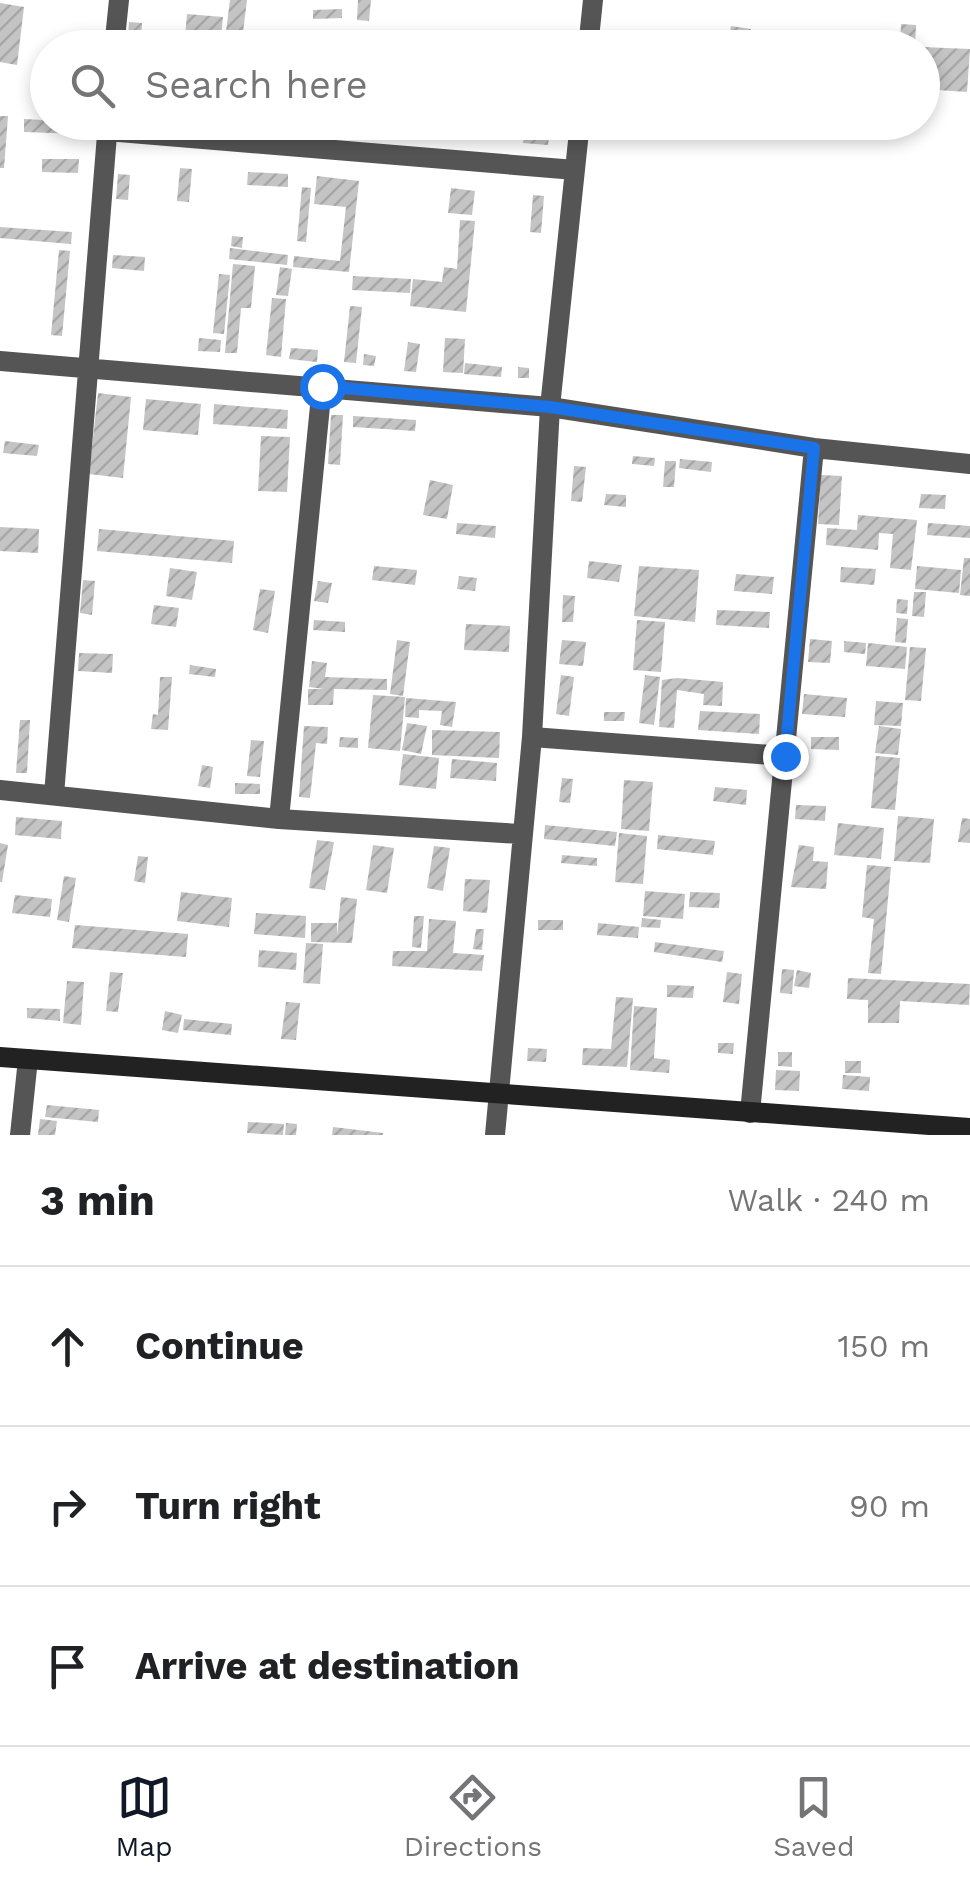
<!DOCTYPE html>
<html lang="en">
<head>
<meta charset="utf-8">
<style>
  body { margin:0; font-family:"Work Sans",sans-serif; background:#f6f6f6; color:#202124 }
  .stop { position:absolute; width:30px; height:30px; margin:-22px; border:8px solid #1a73e8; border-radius:50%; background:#fff }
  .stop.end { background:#1a73e8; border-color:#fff; box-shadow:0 2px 10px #0008 }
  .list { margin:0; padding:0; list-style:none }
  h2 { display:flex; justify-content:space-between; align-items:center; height:130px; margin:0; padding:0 40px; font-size:42px }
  h2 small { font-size:32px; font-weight:400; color:#757577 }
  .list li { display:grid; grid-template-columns:65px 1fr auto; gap:30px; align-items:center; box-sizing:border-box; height:160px; padding:0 40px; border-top:2px solid #e0e0e0 }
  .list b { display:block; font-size:38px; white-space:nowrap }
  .list em { font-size:32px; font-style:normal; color:#757577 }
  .icon { flex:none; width:55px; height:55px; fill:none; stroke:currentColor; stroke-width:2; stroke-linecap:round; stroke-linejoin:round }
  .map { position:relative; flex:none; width:970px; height:1135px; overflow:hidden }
  .search { position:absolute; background:#fff; box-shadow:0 5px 15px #0003; left:30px; right:30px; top:30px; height:110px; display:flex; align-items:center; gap:25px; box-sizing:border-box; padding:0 35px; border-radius:55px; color:#757577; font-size:38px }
  .sheet { height:610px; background:#fff }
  nav { display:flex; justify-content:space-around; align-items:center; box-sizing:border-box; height:140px; border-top:2px solid #e0e0e0; background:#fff; font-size:28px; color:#757577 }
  nav a { display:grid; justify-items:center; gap:5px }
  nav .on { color:#111827 }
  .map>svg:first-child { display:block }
  .building { fill:url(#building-hatch) }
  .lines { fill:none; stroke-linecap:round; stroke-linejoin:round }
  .street { stroke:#555; stroke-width:20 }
  .secondary { stroke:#222; stroke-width:20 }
  .route { stroke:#1a73e8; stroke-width:12 }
</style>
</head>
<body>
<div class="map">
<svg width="970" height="1135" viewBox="0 0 970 1135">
  <defs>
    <pattern id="building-hatch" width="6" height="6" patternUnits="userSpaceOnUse" patternTransform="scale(2.5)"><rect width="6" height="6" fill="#c4c4c4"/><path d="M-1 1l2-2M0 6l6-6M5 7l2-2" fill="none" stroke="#a7a7a7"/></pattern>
  </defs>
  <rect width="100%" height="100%" fill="#fff"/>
  <!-- building -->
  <path class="building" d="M230,0H247L241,48L224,47Z
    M358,0H371L369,21L357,20Z
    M0,3L24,7L17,65L0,62Z
    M342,9V18L313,19V10Z
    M187,14L223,17L220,48H184Z
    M129,22L142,23L141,43L163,44V48H127Z
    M901,24L916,25L915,48H900Z
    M731,26L751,29L749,48H706L707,42L728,45Z
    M302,42L328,45V48H302Z
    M922,47L970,49L967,92L922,89Z
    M0,116H8L4,168H0Z
    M24,119L82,122L81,134L24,132Z
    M391,122H486L485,139L390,133Z
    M525,122H551L548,145L523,143Z
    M42,159H79L78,173L42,172Z
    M180,168L192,169L189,202L177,201Z
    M248,172L288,174V187L247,185Z
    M118,174L130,175L128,200L116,199Z
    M317,176L359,181L349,272L293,267L294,256L340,261L346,207L314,204Z
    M302,187L311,188L306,242L297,241Z
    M451,188L475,191L472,215L448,213Z
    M533,195L544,196L541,233L530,232Z
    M460,220L475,221L466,312L410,306L413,279L442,282L444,267L457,269Z
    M0,227L72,232L71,244L0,238Z
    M232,236L243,237L242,248L231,246Z
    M230,248L288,255L287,265L229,259Z
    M59,250L70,251L62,336L51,335Z
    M113,255L145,257L144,271L112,268Z
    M233,264L255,266L251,308H241L237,353H225Z
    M280,267L292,269L288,296L276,295Z
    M219,274L230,275L224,334L213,333Z
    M353,276L411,279L410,293L352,290Z
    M272,298L286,299L281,357L266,355Z
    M350,306L362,307L356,363L344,362Z
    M199,338L221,340L220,352L198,351Z
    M445,338L465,339L463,373L443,372Z
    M408,342L420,344L416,372L404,371Z
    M291,348L318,350L317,362L289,359Z
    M364,354L376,356L374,366L363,365Z
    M465,363L502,367L501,377L464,374Z
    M518,367L529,368V378H518Z
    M98,393L131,397L123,478L89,474Z
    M146,399L201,404L198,435L143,430Z
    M214,404L288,410L287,429L213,424Z
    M331,415H343L340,465L328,464Z
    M353,416L416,420L415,431L353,427Z
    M261,436L290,437L287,492L258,491Z
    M5,441L39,445L37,456L3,453Z
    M633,456L655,458L654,466L632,464Z
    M680,459L712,462L711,472L679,468Z
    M665,461H676L674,487H663Z
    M574,466L586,467L582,502L571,501Z
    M821,475L842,476L839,525L818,524Z
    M430,480L453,485L447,519L423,515Z
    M606,494L626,495V507L604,505Z
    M921,494L946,495L945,509L919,508Z
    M858,515L917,520L911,570L890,568L893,534L879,533L878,550L826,545L827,528L857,530Z
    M457,523L496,526L495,538L456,534Z
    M928,523L970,526V538L927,535Z
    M0,527L39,529L38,553L0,551Z
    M99,529L234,541L232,563L97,551Z
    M964,558H970V596L960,595Z
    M589,561L622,565L619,582L587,578Z
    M374,566L417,570L415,585L372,580Z
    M639,566L699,570L695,622L634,616Z
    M917,566L961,570L959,593L915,589Z
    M841,567L876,569L874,585L840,582Z
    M170,568L197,572L192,600L166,596Z
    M736,574L774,577L772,594L734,591Z
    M459,576L477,578L475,591L457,589Z
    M83,580L95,581L92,615L80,613Z
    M318,581L332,583L328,603L314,601Z
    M260,589L275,591L268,633L253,630Z
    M914,592H926L924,617L912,616Z
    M563,595L575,596L573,622H562Z
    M897,599L908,600L907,614L896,613Z
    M154,605L179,608L176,627L151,624Z
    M717,610L770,612L769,628L716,625Z
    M897,618L908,619L906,643L895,642Z
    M314,620L345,622V632L313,630Z
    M637,620L665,622L661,672L633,670Z
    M466,624L510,626L509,652L464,650Z
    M810,639L832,641L830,663L808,662Z
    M397,640L410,642L403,696L390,694Z
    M562,640L586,642L583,666L559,664Z
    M844,641L866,643L865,654L844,652Z
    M868,643L907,647L905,669L866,666Z
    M910,647L926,648L921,701L905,700Z
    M79,653L113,654L112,673L78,671Z
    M312,661L327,663L325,677L387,679V690L334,689L333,705H308V689H324L309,687Z
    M190,665L216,669L215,677L189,674Z
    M561,675L574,677L569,716L556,714Z
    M645,675L660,677L654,725L639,723Z
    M160,677H172L168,730L151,729L153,714L158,715Z
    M677,678L723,682L722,706L703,705L704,694L677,690L674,728L659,727L662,680Z
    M804,694L847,698L845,717L802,714Z
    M373,695L405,697L400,751L368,748Z
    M406,698L456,702L452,727L440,725L442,711L419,710V718L405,717Z
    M876,701L903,703L901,726L874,725Z
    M700,711L760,714L759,734L698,730Z
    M604,712H625L624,721H604Z
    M20,720H30L27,773H16Z
    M407,723L427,726L421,754L402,750Z
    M304,726L328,727L327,744L316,743L310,798L299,797Z
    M879,726L901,729L898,755L875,753Z
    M432,730L500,732L499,758L432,755Z
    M340,737L358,738V748L339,747Z
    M811,737H839V750L811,749Z
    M251,740L264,741L260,777L247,776Z
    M403,754L439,758L436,789L399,785Z
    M876,756L900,758L895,810L871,808Z
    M452,759L497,763L496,781L450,778Z
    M202,765L213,767L210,788L198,786Z
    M562,778L573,779L570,803L559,802Z
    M624,780L653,782L649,831L621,829Z
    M235,783L260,784V794H235Z
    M715,787L747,790L746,805L713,801Z
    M796,805L826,806L825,821L795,819Z
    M898,816L934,819L930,863L894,861Z
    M16,817L62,821L61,839L15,835Z
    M962,818L970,819V843L958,842Z
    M838,823L884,828L881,859L834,855Z
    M545,825L617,832L615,846L544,839Z
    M619,833L647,836L643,884L615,882Z
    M658,835L715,841L713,855L657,849Z
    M317,840L334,842L325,890L309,888Z
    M0,843L8,845L2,882H0Z
    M373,845L394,848L387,893L366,890Z
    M799,845L814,847L813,861L828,862L826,889L791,887Z
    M434,846L450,848L443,891L427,888Z
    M562,855L597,858V866L561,863Z
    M138,856L148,857L145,883L134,881Z
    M867,865L891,867L881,974L868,973L874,919L862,917Z
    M64,876L76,878L69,922L57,920Z
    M465,879L490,880L487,913L463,911Z
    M645,891L685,894L683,919L643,916Z
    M181,892L232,898L229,927L177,921Z
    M690,892L720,893L719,908L689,907Z
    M15,895L52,899L50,917L12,913Z
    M341,897L357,899L352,943L311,942V923H337V936Z
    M256,913L306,916L305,938L254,934Z
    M414,916H424L421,948L412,947Z
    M642,918L661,920L660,928L641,927Z
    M429,919L456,921L453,953L484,955L482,971L392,966L393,951H427Z
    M538,920H563V930H538Z
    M598,923L639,927L638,938L597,935Z
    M75,925L188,934L186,957L72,948Z
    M476,929H484L482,950L473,949Z
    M655,942L724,951L722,962L654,952Z
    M306,943L323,944L320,984L303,983Z
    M259,950L297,953L296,970L258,967Z
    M782,969L794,970L792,994L780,993Z
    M797,970L811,973L809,988L794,986Z
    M110,972L123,973L118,1012L106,1011Z
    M727,972L742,974L739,1004L723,1002Z
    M848,978L970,984L969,1005L900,1001L899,1023H868V1000L847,999Z
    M67,981L84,982L81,1025L63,1023Z
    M667,985L694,986L693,998L667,997Z
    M616,997L633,998L627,1067L582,1065L583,1048L611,1049Z
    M286,1002L300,1003L296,1040L281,1039Z
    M634,1006L657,1008L654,1058L670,1060L669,1073L630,1070Z
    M27,1008L60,1009V1021L27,1018Z
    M165,1011L182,1015L178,1033L162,1030Z
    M184,1019L232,1024L231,1035L183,1030Z
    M718,1043H734L733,1054L718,1053Z
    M528,1048L547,1049L546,1062L527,1061Z
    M778,1052H792V1067L778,1066Z
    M845,1061H861V1073H845Z
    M776,1070L800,1071L799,1091L775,1090Z
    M843,1075L870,1077L869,1091L842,1089Z
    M47,1105L99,1110L98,1122L45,1117Z
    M40,1119L57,1121L55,1135H38Z
    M248,1122L284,1124L283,1135L247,1133Z
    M286,1123L297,1124L296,1135H285Z
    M333,1127L383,1133V1135H332Z"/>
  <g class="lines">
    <!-- street -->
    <path class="street" d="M114,48L119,0
      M588,48L593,0
      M107,131L575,170
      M0,361L550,407L814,448L970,464
      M532,737L785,756
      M0,790L279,819L520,834
      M54,795L108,122
      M279,819L322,386
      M750,1113L814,448
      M20,1135L28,1059
      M495,1135L532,737L550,407L580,122"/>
    <!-- secondary -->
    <path class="secondary" d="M0,1057L970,1128"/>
  </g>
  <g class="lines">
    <!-- route -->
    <path class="route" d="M322,386L550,407L814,448L785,756"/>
  </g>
</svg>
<div class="stop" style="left:322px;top:386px"></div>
<div class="stop end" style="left:785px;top:756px"></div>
<div class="search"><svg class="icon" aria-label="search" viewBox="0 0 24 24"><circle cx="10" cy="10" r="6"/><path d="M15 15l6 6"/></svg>Search here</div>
</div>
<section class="sheet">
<h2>3 min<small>Walk · 240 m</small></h2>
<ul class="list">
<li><svg class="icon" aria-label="ahead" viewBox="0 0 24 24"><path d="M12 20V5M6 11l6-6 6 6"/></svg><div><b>Continue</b></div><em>150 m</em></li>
<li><svg class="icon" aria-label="right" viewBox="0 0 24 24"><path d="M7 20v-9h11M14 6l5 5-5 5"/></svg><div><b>Turn right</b></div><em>90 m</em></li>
<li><svg class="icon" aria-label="arrive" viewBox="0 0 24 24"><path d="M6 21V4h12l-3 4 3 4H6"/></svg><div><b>Arrive at destination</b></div></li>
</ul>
</section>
<nav>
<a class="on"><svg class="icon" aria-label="map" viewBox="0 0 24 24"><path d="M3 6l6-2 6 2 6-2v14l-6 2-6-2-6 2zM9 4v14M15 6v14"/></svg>Map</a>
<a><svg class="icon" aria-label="directions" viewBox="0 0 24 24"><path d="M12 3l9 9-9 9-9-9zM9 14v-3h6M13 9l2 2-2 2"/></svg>Directions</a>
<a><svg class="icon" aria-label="saved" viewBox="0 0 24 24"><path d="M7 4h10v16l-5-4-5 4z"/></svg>Saved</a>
</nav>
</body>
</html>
